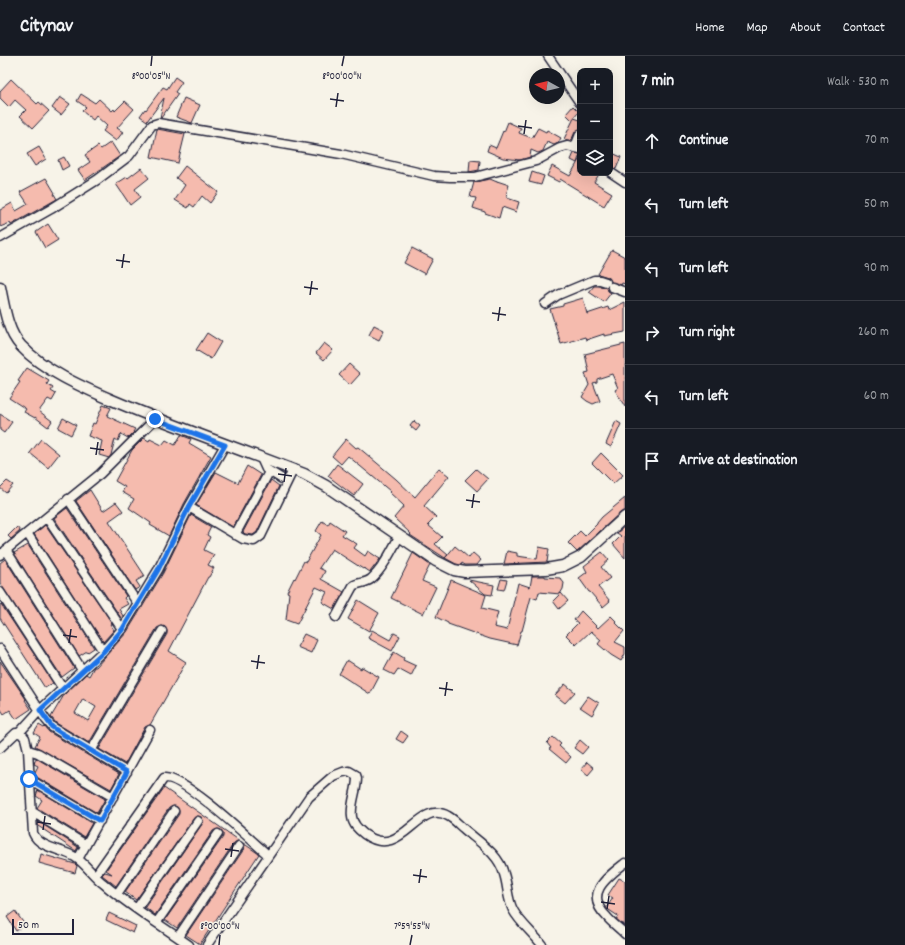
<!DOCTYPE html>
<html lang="en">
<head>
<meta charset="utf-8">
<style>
  body { margin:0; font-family:Dekko,sans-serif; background:#20242c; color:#f1f3f6 }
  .controls { position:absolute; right:12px; top:12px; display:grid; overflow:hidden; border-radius:8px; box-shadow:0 4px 16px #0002 }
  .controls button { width:36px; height:36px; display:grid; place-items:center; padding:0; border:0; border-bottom:1px solid #363941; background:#171b24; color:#f1f3f6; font:20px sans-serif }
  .compass { position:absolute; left:529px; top:12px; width:36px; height:36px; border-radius:50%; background:#171b24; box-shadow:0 4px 16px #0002; rotate:278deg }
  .scale { position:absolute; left:12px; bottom:10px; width:62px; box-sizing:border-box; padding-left:4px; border:2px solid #22223b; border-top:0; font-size:11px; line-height:14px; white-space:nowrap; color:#22223b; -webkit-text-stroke:3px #f7f3e8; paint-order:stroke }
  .stop { position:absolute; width:12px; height:12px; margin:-9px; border:3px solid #1a73e8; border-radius:50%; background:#fff }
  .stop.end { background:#1a73e8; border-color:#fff; box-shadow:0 1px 4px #0008 }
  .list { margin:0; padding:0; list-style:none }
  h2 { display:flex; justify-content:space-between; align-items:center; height:52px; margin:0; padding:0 16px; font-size:17px }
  h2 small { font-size:13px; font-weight:400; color:#9ea1a6 }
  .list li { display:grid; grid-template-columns:26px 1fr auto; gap:12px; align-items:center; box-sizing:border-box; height:64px; padding:0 16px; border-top:1px solid #363941 }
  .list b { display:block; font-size:15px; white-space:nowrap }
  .list em { font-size:13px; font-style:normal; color:#9ea1a6 }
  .icon { flex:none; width:22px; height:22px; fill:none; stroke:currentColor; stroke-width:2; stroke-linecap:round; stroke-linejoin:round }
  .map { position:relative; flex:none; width:625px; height:889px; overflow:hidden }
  header { display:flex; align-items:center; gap:24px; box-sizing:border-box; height:56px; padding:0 20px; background:#171b24; border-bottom:1px solid #363941 }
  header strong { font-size:19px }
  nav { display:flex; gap:22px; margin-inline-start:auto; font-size:14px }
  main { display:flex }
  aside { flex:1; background:#171b24 }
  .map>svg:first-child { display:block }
  .building { fill:#f5bbae; stroke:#22223b; fill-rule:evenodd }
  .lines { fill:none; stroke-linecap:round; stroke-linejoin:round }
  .minor-casing { stroke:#22223b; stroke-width:11 }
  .tertiary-casing { stroke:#22223b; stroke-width:13 }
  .minor { stroke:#f7f3e8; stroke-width:8 }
  .tertiary { stroke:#f7f3e8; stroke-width:10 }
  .route { stroke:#1a73e8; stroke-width:5 }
  .ticks { fill:none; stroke:#22223b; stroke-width:1.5 }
  .ticks-label { font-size:10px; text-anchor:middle; fill:#22223b; stroke:#f7f3e8; stroke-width:3; stroke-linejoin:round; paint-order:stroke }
</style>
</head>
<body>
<header>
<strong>Citynav</strong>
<nav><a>Home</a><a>Map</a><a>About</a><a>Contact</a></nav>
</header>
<main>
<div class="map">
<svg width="625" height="889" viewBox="0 0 625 889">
  <rect width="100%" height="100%" fill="#f7f3e8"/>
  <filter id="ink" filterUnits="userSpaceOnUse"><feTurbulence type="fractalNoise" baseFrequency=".025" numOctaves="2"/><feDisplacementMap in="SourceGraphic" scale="8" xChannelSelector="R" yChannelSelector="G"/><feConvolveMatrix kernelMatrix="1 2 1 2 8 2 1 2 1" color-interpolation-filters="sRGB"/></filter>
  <g filter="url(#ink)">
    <!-- building -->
    <path class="building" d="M175,21L182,26L175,36L178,38L161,62H160L164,42L147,65L140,60L145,53L146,54L163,31L167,33Z
      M11,23L37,48L39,46L49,55L33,72L20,60L26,54L15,44L9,51L0,42V35Z
      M81,38L95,47L99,43L112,55L114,53L115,55L125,45L134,53L117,72L123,76L116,85L103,75L107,70L96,60L93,64L82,55L86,51L77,45Z
      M60,41L70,48L61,59L52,52Z
      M184,42L200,49L192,67L176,61Z
      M573,50L579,56L572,64L566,58Z
      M574,62L580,64V73L575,76L571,85H567L564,83Z
      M508,66L521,72L519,77L532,82L538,72L546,76L547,74L561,82L558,87L554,89L547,86L543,95L538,97L531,94L530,101L520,104L503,102L487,95L489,89L496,92L503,75L504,76Z
      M157,73L185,78L178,107L151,101Z
      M111,86L120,100L85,124L78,114L90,106L85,99L98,90L101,93Z
      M39,91L46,103L35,110L27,98Z
      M610,96L621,101L616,113L610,111Z
      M574,97L580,98L577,107L571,104Z
      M64,101L69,110L62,114L58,104Z
      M580,102V117H600L594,126L612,137L604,150L560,123L559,126L547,120L552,110L570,120Z
      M470,104L480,105L479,114L469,116Z
      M185,110L218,136L210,147L202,140L194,151L190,148L188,152L175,144L185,129L176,122Z
      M141,112L149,122L135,133L140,141L130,149L116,128L127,121L128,122Z
      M532,116L544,120L541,129L529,126Z
      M46,122L55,137L54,138L57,143L11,169L10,167L0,171V154L12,147L16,155L28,148L20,136Z
      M490,123L497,126V125L509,129L506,139L507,140V142L519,146L516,156L502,151L499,162L485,157V156L473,152L476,142L470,141L474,126Z
      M48,168L58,184L45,192L36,176Z
      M412,192L433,203L425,218L404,207Z
      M612,194L625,201V228L622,227L621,229L611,226L608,221L598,218Z
      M594,230H599L607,231L608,235L611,237L604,246L589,236Z
      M583,242L587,258L608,251L609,254L625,246V276L604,280V278L586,284L585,281L561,288L550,253L563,250V248Z
      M374,269L384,274L379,284L369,279Z
      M207,277L221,286L211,303L196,294Z
      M324,287L333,294L324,304L316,297Z
      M625,288V351L615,334L618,332L612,318L597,323V326L593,327L600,345L593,348L587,345L582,341L589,329L585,317L589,316L585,298Z
      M349,308L360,318L350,329L339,319Z
      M27,312L49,325L47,328L53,332L51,335L56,338L52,345L48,343L39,355L52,365L48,371L35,361V362L24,356L26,353L9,342L20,326L18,325Z
      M103,349L111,352L107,360L135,373L133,376H134L128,382L121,378L118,385L115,383L111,399L109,402L99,399L102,385L88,380L93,367L95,368Z
      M0,358L12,366L4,377L0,374Z
      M63,362L76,369L71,379L58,372Z
      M414,365L420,370L416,375L410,370Z
      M616,365L621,368L611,391L606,388Z
      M181,379L191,383L189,387L211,400L184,448L169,480L150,469L151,467L129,452L134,443L122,436L125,431L115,425L132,394L144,382L149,385L150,383L162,389L166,384L175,389Z
      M41,383L59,398L48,412L30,397Z
      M346,383L356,392L358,391L396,423L415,441L439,412L449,420L424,450L436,461L428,469L442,481L435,488L448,499L445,502L410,479L411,478L394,462L404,450L389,436L390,435L348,400L341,408L332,400Z
      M601,397L623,419L613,428L592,407Z
      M337,408L363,428L354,440L328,420Z
      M247,410L261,419L233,471L196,449L216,416L238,427Z
      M476,413L488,423L477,435L465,424Z
      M271,424L279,430L257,476L253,479L245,478L243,476Z
      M7,425L13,429L6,437L0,432Z
      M90,434L103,455L116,446L123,455L109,465L145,520L136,525L140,531L135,534L76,445Z
      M625,442V455L621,456L577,496L568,487L580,475L585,480L597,468V467L602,461Z
      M67,452L126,540L124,542L128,548L119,553L123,560L121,562L54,462Z
      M191,459L211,471L207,479L210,481L204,494L214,499L208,509L214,512L209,521H208L169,595L186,606L150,669L145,671L125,708L99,693L167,578V575L165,571L162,570L157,572L89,687L56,667L51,661L64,639L86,618L89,620L94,611H96L127,576L163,517ZM83,643L96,651L88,665L75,657Z
      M322,465L328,469L330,465L345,475L342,479L357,488L354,492L365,500L368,495L380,503L370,516L364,512L363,513L332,493L319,512L325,515L321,523L344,536L334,553L322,546L327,536L316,531L297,568L286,564L289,537L287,536L294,522L295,523L304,505L306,506L321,479L316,475Z
      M45,469L112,567L110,568L114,574L103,586L34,478Z
      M625,470V502L613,488L621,480L617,477Z
      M17,471L20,475L11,483L8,480Z
      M28,489L94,592L88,596L87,595L79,600L14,497Z
      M455,490L469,502L473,497L481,504L477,509H465L462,507L461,509L456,508L445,502Z
      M539,491L549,493L547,506L504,508L507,495L517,497V500L537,503Z
      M602,496L609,504L601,511L610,522L598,531L610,545L603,551L590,536H589L579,522L587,516L584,510Z
      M413,497L430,509L422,525L436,531L423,558L391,542Z
      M5,503L74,612L62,621L0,527V507Z
      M532,520H545V521L560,522L564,527L563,533L560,538L539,536L537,543L531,541L522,575H521L517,589L490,583L448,568V567L436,561L451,524L486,539L482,552L498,556L494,571L507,574L518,527L530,531Z
      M501,523L507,524L504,534L498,533Z
      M469,524L494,529L492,539L485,538Z
      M561,537L568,545L559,553L553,545Z
      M358,544L379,557L369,575L348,563Z
      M1,548L53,627L45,632L0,562V549Z
      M581,555L598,572L611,560L616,565L615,566L624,575L615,586L625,591V598L621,605L611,599L598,588L601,584L591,575L576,589L566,579L578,567L574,564Z
      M372,574L390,584L394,577L400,580L392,595L368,582Z
      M304,578L317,584L311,597L297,591Z
      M394,596L404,602L403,604L416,610L411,620L398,613L394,619L384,614Z
      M347,604L361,613L362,611L379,621L370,638L339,618Z
      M0,605L26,643L25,644L31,653L16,663L10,654L4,658L0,652Z
      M565,628L575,636L565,647L555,639Z
      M588,640L599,647L592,659L580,651Z
      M39,669L44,672L45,671L49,676L119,718L111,733L35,690L40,681L34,677Z
      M401,675L408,680L403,687L396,683Z
      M553,681L561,688L559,690L571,701L566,707L549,693L551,692L547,687Z
      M580,684L588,691L582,698L574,692Z
      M36,702L105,743L97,757L35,720V716L38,710L34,708Z
      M587,706L594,712L588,719L581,713Z
      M164,732L240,785H237L234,787L177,872L165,864L223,781V778L221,774L218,773L213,775L155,859L145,851L202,768L203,765L201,761L198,760L194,762L136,844L125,836L179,758V755L177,751L174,750L169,752L116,830L102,819L105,816L112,818L106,814Z
      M38,734L92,767L84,781L37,752L42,744L36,740Z
      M39,766L78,791L76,795L38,770Z
      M243,787L259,798L200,888L186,879L244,793V790Z
      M41,798L75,808L77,810L75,817L39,807Z
      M619,822L625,825V870L616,863L618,860L606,852L613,842L608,839Z
      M15,855L25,869L16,875L7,861Z
      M109,857L136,870L133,877L106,864Z"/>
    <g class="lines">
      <!-- minor casing -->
      <g class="minor-casing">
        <path id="minor" d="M548,0L580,47
          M575,91L580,78
          M610,116L625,126
          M0,182L51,153L97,124L129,100L149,73L152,69L158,67L341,98L434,120L450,121H475L536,105L560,92L567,90L580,93
          M612,231L625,236
          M545,248L558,239L594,224H600L606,226
          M225,389L189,451L243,483L254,485L261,480L293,414
          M261,402L266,413L287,426
          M68,443L138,548
          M47,462L122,573
          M27,477L103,595
          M235,479L269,416
          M6,494L82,614
          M0,499L100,418L155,363
          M0,536L63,633
          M336,561L353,530C358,526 365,528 371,523C383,513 391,495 399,481
          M0,593L46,664L52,671L127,716
          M19,677L40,654L103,595L122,573L158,514L189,451
          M0,692L16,677H21L25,682L28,694L33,777C39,792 62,793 75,801C86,808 93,820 104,828C129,850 161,869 189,889
          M28,694L38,697L113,741
          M91,695L162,575
          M29,723L100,765
          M31,755L86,789
          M78,803L150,674
          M625,807C607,821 583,838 607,861C612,867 619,872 625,878
          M95,820L164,722C183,719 251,784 268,799
          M117,838L174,755
          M137,852L198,765
          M157,866L218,778
          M178,881L239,790
          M207,889L309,741L333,720L343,716L349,715L356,719L357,722C357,735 350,748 352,761C353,769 359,774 364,778C403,806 417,742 448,760C454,763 459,769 464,773C479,786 499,798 504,818C508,830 507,842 513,854C520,867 533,877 542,889"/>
      </g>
      <!-- tertiary casing -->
      <g class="tertiary-casing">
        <path id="tertiary" d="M0,231C4,250 7,275 21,290C43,314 82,331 112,344C175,371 240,393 304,418L326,430L436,505L454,514L465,516L546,513L563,510L581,501L625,461"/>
      </g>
      <!-- minor -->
      <use href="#minor" class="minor"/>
      <!-- tertiary -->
      <use href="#tertiary" class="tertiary"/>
    </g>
  </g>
  <g class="lines" filter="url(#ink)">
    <!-- route -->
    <path class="route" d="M29,723L100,765L127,716L61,677L52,671L40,654L103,596L122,574L158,514L189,451L225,389L155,363"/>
  </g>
  <!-- ticks -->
  <path class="ticks" d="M151,10L152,0M342,10L344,0M330,43L344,45M336,51L338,37M518,70L532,72M524,78L526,64M116,204L130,206M122,212L124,198M304,231L318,233M310,239L312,225M492,257L506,259M498,265L500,251M90,392L104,394M96,399L98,386M278,418L292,420M284,426L286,412M466,444L480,446M472,452L474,438M63,579L77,581M69,587L71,573M251,605L265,607M257,613L259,599M439,632L453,634M445,640L447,626M37,766L51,768M43,774L45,760M225,793L239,795M231,801L233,787M413,819L427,821M419,827L421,813M601,846L615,848M607,853L609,840M219,889L220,879M410,889L412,879"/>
  <g class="ticks-label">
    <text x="151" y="23">8°00'05"N</text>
    <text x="342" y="23">8°00'00"N</text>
    <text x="220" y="873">8°00'00"N</text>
    <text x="412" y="873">7°59'55"N</text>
  </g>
</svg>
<div class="controls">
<button>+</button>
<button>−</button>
<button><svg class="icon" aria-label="layers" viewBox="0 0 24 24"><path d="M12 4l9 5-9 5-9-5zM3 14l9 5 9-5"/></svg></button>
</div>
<svg class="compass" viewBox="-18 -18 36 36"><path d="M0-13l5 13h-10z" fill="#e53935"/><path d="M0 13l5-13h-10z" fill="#9ea1a6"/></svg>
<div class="scale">50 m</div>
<div class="stop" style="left:29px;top:723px"></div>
<div class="stop end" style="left:155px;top:363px"></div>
</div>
<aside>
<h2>7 min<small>Walk · 530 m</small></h2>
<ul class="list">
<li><svg class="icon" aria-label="ahead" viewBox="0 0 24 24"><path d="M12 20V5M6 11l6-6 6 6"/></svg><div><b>Continue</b></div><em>70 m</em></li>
<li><svg class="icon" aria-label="left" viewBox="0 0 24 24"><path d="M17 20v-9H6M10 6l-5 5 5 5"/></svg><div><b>Turn left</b></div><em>50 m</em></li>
<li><svg class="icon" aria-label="left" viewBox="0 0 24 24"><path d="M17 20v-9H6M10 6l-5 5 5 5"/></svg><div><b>Turn left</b></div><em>90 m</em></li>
<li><svg class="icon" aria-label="right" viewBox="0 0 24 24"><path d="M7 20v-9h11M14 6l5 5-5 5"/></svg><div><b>Turn right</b></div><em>260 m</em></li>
<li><svg class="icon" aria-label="left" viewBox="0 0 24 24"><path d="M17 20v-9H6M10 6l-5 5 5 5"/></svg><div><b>Turn left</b></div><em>60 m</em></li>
<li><svg class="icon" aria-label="arrive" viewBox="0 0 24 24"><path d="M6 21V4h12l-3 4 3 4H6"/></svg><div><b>Arrive at destination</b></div></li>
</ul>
</aside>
</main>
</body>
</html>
